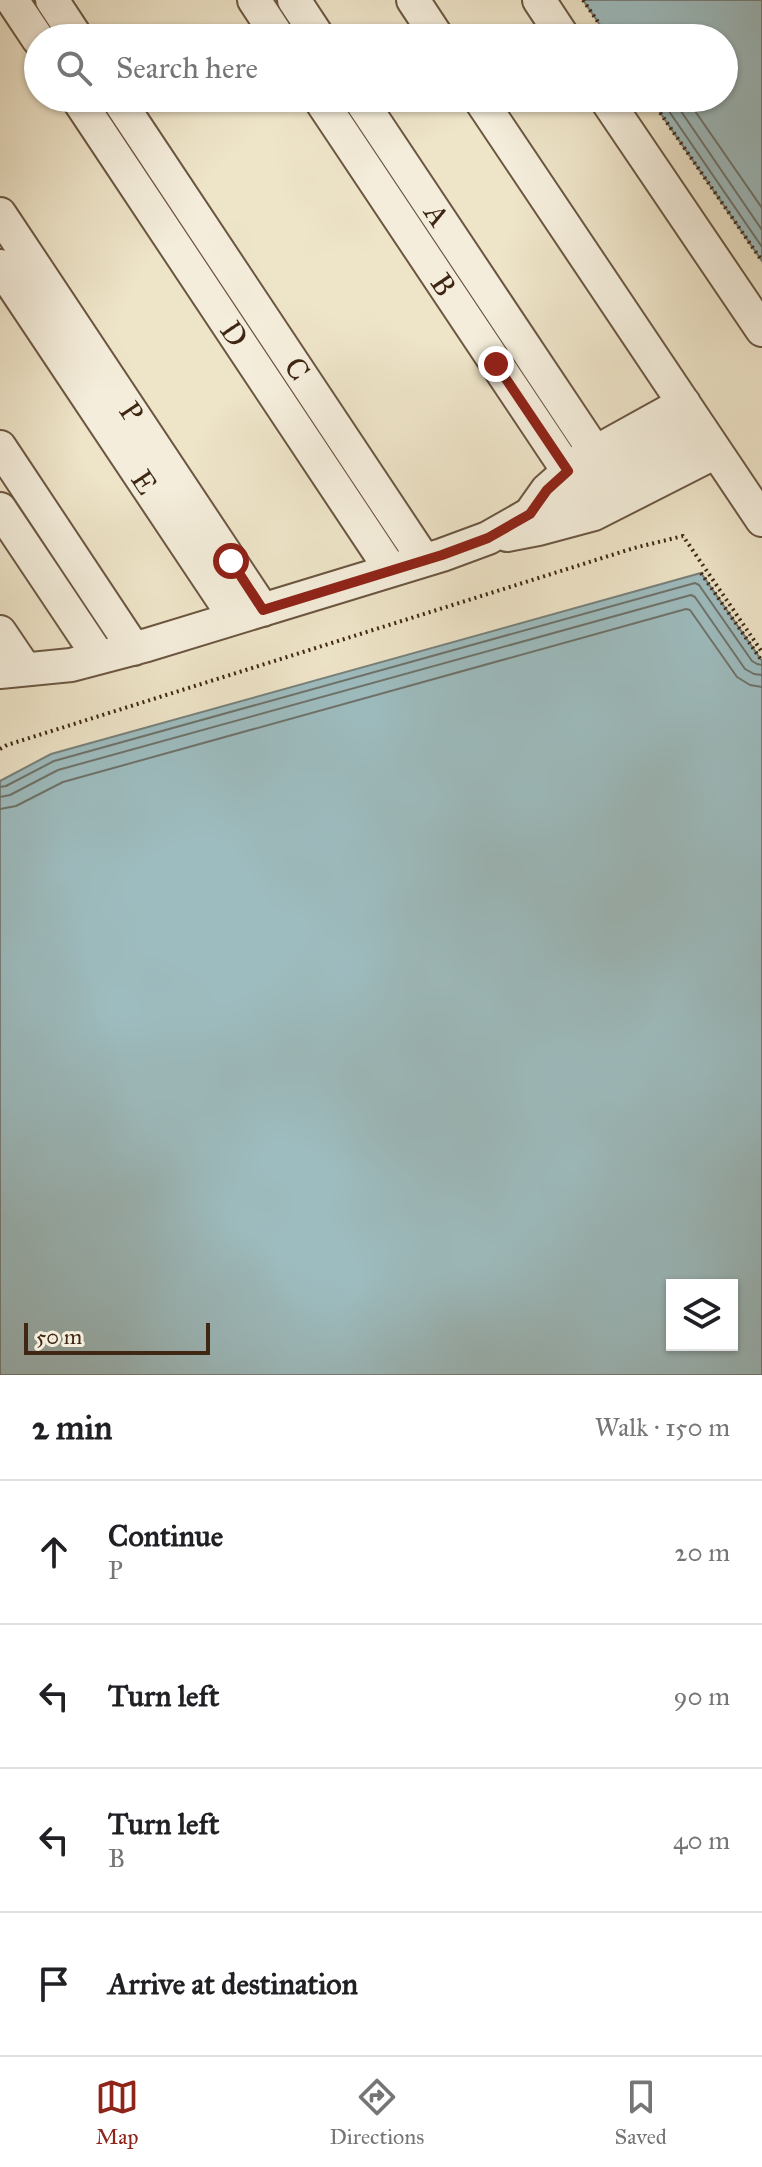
<!DOCTYPE html>
<html lang="en">
<head>
<meta charset="utf-8">
<style>
  body { margin:0; font-family:"IM FELL Great Primer",serif; background:#f6f6f6; color:#202124 }
  .controls { position:absolute; right:24px; bottom:24px; display:grid; overflow:hidden; border-radius:0px; box-shadow:0 2px 6px #0004 }
  .controls button { width:72px; height:72px; display:grid; place-items:center; padding:0; border:0; border-bottom:2px solid #e0e0e0; background:#fff; color:#202124; font:40px sans-serif }
  .scale { position:absolute; left:24px; bottom:20px; width:186px; box-sizing:border-box; padding-left:8px; border:4px solid #3f2714; border-top:0; font-size:22px; line-height:28px; white-space:nowrap; color:#3f2714; -webkit-text-stroke:6px #f4eddb; paint-order:stroke }
  .stop { position:absolute; width:24px; height:24px; margin:-18px; border:6px solid #8f2418; border-radius:50%; background:#fff }
  .stop.end { background:#8f2418; border-color:#fff; box-shadow:0 2px 8px #0008 }
  .list { margin:0; padding:0; list-style:none }
  h2 { display:flex; justify-content:space-between; align-items:center; height:104px; margin:0; padding:0 32px; font-size:34px }
  h2 small { font-size:26px; font-weight:400; color:#757577 }
  .list li { display:grid; grid-template-columns:52px 1fr auto; gap:24px; align-items:center; box-sizing:border-box; height:144px; padding:0 32px; border-top:2px solid #e0e0e0 }
  .list b { display:block; font-size:30px; white-space:nowrap }
  .list p { margin:0; font-size:26px; white-space:nowrap; color:#757577 }
  .list em { font-size:26px; font-style:normal; color:#757577 }
  .icon { flex:none; width:44px; height:44px; fill:none; stroke:currentColor; stroke-width:2; stroke-linecap:round; stroke-linejoin:round }
  .map { position:relative; flex:none; width:762px; height:1375px; overflow:hidden }
  .search { position:absolute; background:#fff; box-shadow:0 2px 6px #0004; left:24px; right:24px; top:24px; height:88px; display:flex; align-items:center; gap:20px; box-sizing:border-box; padding:0 28px; border-radius:44px; color:#757577; font-size:30px }
  .sheet { height:680px; background:#fff }
  nav { display:flex; justify-content:space-around; align-items:center; box-sizing:border-box; height:112px; border-top:2px solid #e0e0e0; background:#fff; font-size:22px; color:#757577 }
  nav a { display:grid; justify-items:center; gap:4px }
  nav .on { color:#8f2418 }
  .map>svg:first-child { display:block }
  .water { fill:#9dbcbf; stroke:#77807b; stroke-width:2; fill-rule:evenodd }
  .lines { fill:none; stroke-linecap:round; stroke-linejoin:round }
  .shore { stroke:#6e726a; stroke-width:2 }
  .minor-casing { stroke:#6b5641; stroke-width:36 }
  .path { stroke:#3f2714; stroke-width:4; stroke-dasharray:2 4; stroke-linecap:butt }
  .minor { stroke:#f4eddb; stroke-width:32 }
  .route { stroke:#8f2418; stroke-width:10 }
  .labels { text-anchor:middle; stroke-width:7; stroke-linejoin:round; paint-order:stroke }
  .street-label { font-size:30px; fill:#3f2714; stroke:#f4eddb }
</style>
</head>
<body>
<div class="map">
<svg width="762" height="1375" viewBox="0 0 762 1375">
  <rect width="100%" height="100%" fill="#eee4c8"/>
  <filter id="stains"><feTurbulence type="fractalNoise" baseFrequency=".0025" numOctaves="4"/><feColorMatrix values="0 0 0 0 .2 0 0 0 0 .09 0 0 0 0 .02 0 0 0 .5 -.17"/></filter>
  <radialGradient id="worn" r=".72"><stop offset=".6" stop-color="#630" stop-opacity="0"/><stop offset="1" stop-color="#630" stop-opacity=".3"/></radialGradient>
  <!-- water -->
  <path class="water" d="M583,0H762V261L650,98H724V38H609Z
    M701,573L762,661V1375H0V781L51,754ZM672,1285H732V1345H672Z"/>
  <g class="lines">
    <!-- shore -->
    <path class="shore" d="M660,98L762,247
      M672,98L762,230
      M686,98L762,208
      M0,787L6,786L54,761L695,583L699,585L752,661L757,664L762,665
      M0,797L10,795L58,770L691,595L695,597L745,669L754,674L762,675
      M0,809L16,806L63,782L686,609L690,610L737,677L750,685L762,687"/>
    <!-- minor casing -->
    <g class="minor-casing">
      <path id="minor" d="M12,0L38,39
        M52,0L77,38
        M254,0L279,38
        M294,0L319,38
        M413,0L438,38
        M539,0L564,38
        M77,98L391,570
        M117,98L424,560
        M319,98L568,471
        M359,98L595,452
        M479,98L762,520
        M605,98L762,330
        M0,214L263,610
        M0,266L235,618
        M0,447L134,649
        M0,509L99,657
        M539,510L701,429
        M507,535L538,529L594,514L716,452
        M0,632L25,669
        M0,672L71,665L147,645L442,555L488,538L530,514L547,490L581,460L684,403"/>
    </g>
    <!-- path -->
    <path class="path" d="M583,0L609,38
      M650,98L762,261
      M701,573L762,661
      M0,749L7,745L634,548L683,536L762,652"/>
    <!-- minor -->
    <use href="#minor" class="minor"/>
  </g>
  <g class="lines">
    <!-- route -->
    <path class="route" d="M231,561L263,610L442,555L488,538L530,514L547,490L568,471L496,364"/>
  </g>
  <g class="labels">
    <!-- street labels -->
    <g class="street-label">
      <text transform="translate(437 215) rotate(56)" y="10">A</text>
      <text transform="translate(443 285) rotate(56)" y="10">B</text>
      <text transform="translate(234 334) rotate(56)" y="10">D</text>
      <text transform="translate(297 369) rotate(56)" y="10">C</text>
      <text transform="translate(131 412) rotate(56)" y="10">P</text>
      <text transform="translate(144 482) rotate(56)" y="10">E</text>
    </g>
  </g>
  <rect width="100%" height="100%" filter="url(#stains)"/>
  <rect width="100%" height="100%" fill="url(#worn)"/>
</svg>
<div class="controls">
<button><svg class="icon" aria-label="layers" viewBox="0 0 24 24"><path d="M12 4l9 5-9 5-9-5zM3 14l9 5 9-5"/></svg></button>
</div>
<div class="scale">50 m</div>
<div class="stop" style="left:231px;top:561px"></div>
<div class="stop end" style="left:496px;top:364px"></div>
<div class="search"><svg class="icon" aria-label="search" viewBox="0 0 24 24"><circle cx="10" cy="10" r="6"/><path d="M15 15l6 6"/></svg>Search here</div>
</div>
<section class="sheet">
<h2>2 min<small>Walk · 150 m</small></h2>
<ul class="list">
<li><svg class="icon" aria-label="ahead" viewBox="0 0 24 24"><path d="M12 20V5M6 11l6-6 6 6"/></svg><div><b>Continue</b><p>P</p></div><em>20 m</em></li>
<li><svg class="icon" aria-label="left" viewBox="0 0 24 24"><path d="M17 20v-9H6M10 6l-5 5 5 5"/></svg><div><b>Turn left</b></div><em>90 m</em></li>
<li><svg class="icon" aria-label="left" viewBox="0 0 24 24"><path d="M17 20v-9H6M10 6l-5 5 5 5"/></svg><div><b>Turn left</b><p>B</p></div><em>40 m</em></li>
<li><svg class="icon" aria-label="arrive" viewBox="0 0 24 24"><path d="M6 21V4h12l-3 4 3 4H6"/></svg><div><b>Arrive at destination</b></div></li>
</ul>
</section>
<nav>
<a class="on"><svg class="icon" aria-label="map" viewBox="0 0 24 24"><path d="M3 6l6-2 6 2 6-2v14l-6 2-6-2-6 2zM9 4v14M15 6v14"/></svg>Map</a>
<a><svg class="icon" aria-label="directions" viewBox="0 0 24 24"><path d="M12 3l9 9-9 9-9-9zM9 14v-3h6M13 9l2 2-2 2"/></svg>Directions</a>
<a><svg class="icon" aria-label="saved" viewBox="0 0 24 24"><path d="M7 4h10v16l-5-4-5 4z"/></svg>Saved</a>
</nav>
</body>
</html>
